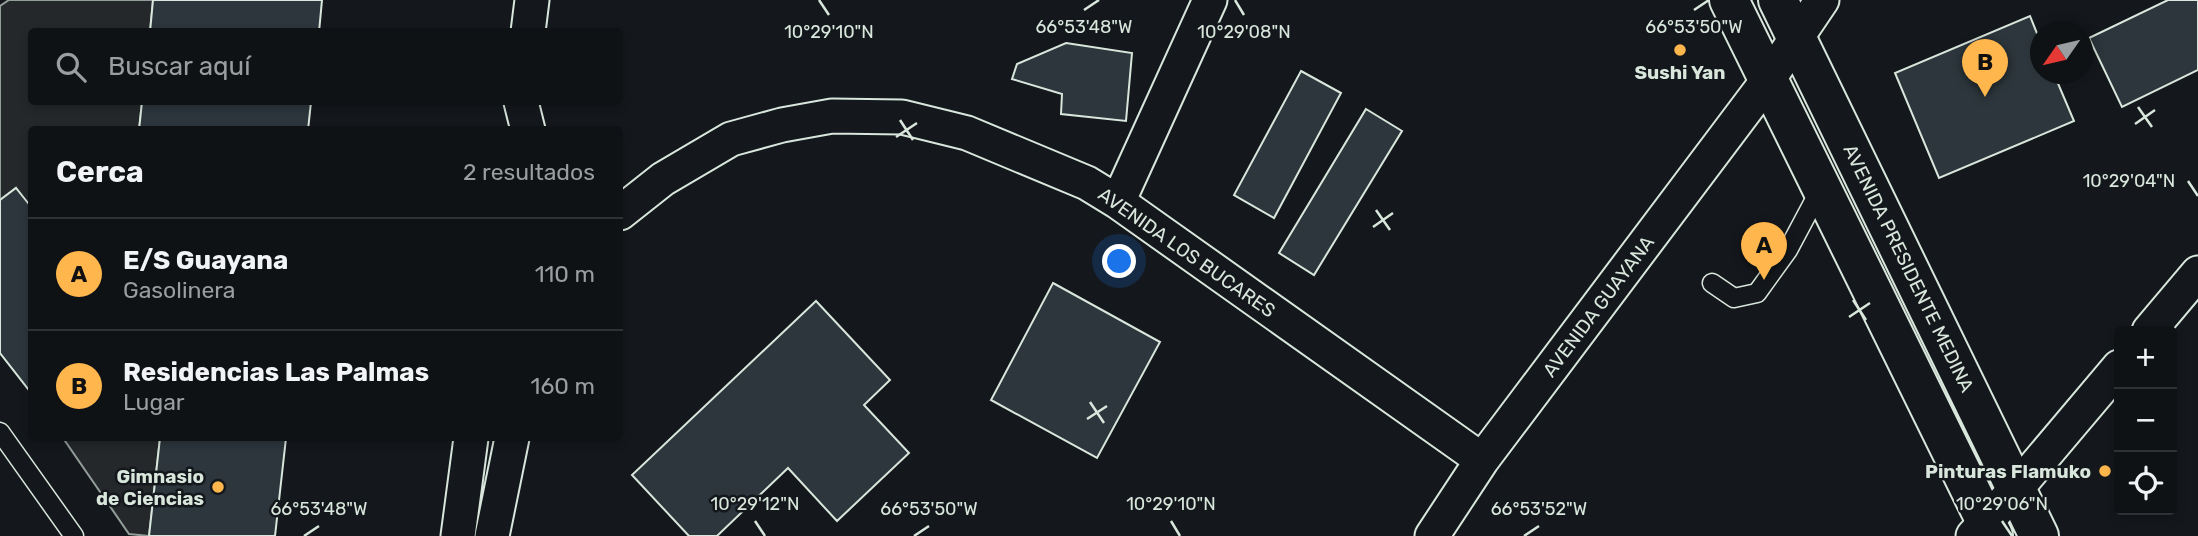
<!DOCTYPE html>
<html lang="es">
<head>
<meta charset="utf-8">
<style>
  body { margin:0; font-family:Rubik,sans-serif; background:#1d2022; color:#f1f3f6 }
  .controls { position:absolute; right:21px; bottom:21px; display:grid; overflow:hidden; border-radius:7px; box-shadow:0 4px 10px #0003 }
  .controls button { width:63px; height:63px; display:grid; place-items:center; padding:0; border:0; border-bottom:2px solid #2f3234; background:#0f1215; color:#f1f3f6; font:35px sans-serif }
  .compass { position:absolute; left:2030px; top:21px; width:63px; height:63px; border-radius:50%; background:#0f1215; box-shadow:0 4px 10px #0003; rotate:236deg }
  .you { position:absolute; left:1120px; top:262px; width:24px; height:24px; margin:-18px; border:5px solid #fff; border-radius:50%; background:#1a73e8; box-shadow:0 0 0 10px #1a73e833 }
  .badge { display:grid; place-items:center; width:46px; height:46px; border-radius:50%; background:#ffb74d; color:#111; font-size:23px; font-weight:700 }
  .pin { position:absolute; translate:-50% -58px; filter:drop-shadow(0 2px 4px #0008) }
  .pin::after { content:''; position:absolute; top:37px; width:24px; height:21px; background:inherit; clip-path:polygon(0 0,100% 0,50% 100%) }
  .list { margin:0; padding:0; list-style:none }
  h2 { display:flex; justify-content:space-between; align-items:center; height:91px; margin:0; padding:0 28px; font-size:30px }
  h2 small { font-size:23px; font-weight:400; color:#9b9ea0 }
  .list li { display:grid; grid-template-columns:46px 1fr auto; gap:21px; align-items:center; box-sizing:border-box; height:112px; padding:0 28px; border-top:2px solid #2f3234 }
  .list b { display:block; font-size:26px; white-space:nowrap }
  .list p { margin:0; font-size:23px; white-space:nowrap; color:#9b9ea0 }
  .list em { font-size:23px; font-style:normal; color:#9b9ea0 }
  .icon { flex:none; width:38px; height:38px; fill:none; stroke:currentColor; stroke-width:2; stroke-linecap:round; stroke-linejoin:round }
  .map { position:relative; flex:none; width:2198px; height:536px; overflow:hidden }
  .search { position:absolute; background:#0f1215; box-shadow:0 4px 10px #0003; left:28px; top:28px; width:595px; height:77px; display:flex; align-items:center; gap:18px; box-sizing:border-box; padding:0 24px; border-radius:7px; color:#9b9ea0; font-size:26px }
  .panel { position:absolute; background:#0f1215; box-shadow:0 4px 10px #0003; left:28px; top:126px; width:595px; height:315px; border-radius:7px }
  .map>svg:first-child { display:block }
  .parking { fill:#24282b; stroke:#939e99; stroke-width:2 }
  .building { fill:#2c363c; stroke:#d8e6dc; stroke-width:2 }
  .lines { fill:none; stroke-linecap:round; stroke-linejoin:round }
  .service-casing { stroke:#d8e6dc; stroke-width:21 }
  .minor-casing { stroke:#d8e6dc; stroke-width:37 }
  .tertiary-casing { stroke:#d8e6dc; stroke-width:42 }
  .service { stroke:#14181c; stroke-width:18 }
  .minor { stroke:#14181c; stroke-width:33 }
  .tertiary { stroke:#14181c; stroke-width:38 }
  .ticks { fill:none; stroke:#d8e6dc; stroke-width:2.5 }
  .poi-dot { fill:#ffb74d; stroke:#14181c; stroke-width:2.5 }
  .labels { text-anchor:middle; stroke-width:5; stroke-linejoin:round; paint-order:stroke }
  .poi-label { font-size:19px; font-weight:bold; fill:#d8e6dc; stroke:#14181c; text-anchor:end }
  .street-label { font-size:19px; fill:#d8e6dc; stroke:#14181c }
  .ticks-label { font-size:18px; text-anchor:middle; fill:#d8e6dc; stroke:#14181c; stroke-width:5; stroke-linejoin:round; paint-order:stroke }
</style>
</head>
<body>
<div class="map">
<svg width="2198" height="536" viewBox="0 0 2198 536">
  <rect width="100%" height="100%" fill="#14181c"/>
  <!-- parking -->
  <path class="parking" d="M9,0H153L150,31L32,32V102H142L139,129L32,130L31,208L16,188L0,200V6Z
    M63,438H160L149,536L129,534Z"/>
  <!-- building -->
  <path class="building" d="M153,0H322L319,32H150Z
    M2168,0H2198V70L2122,107L2089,38Z
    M2030,16L2040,41V74H2054L2074,121L1939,178L1895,73Z
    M1066,43L1132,53L1126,121L1061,114L1062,94L1012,79L1017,64Z
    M1301,71L1341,93L1274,218L1234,195Z
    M142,102H311L308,130H139Z
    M1366,109L1402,131L1314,275L1279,253Z
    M16,188L32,208V394L0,353V200Z
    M1053,283L1160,342L1097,458L991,400Z
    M816,301L890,380L864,405L909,453L837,521L788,468L717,536H689L632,475Z
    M160,438H286L275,536H149Z"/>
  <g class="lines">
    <!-- service casing -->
    <g class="service-casing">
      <path id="service" d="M1712,283L1734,298L1757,293L1788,250L1821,188
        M0,432L74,536"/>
    </g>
    <!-- minor casing -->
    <g class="minor-casing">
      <path id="minor" d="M528,32L532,0
        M521,102L528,130
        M1118,202L1210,0
        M620,213L663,179L731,139L782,125L832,116L902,117L967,133L1087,183L1118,202L1482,460
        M2149,331L2198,273
        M458,536L471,438
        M492,536L512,438
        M1432,536L1482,460L1768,80L1822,0
        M1973,536L2016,489L2119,367"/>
    </g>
    <!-- tertiary casing -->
    <g class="tertiary-casing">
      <path id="tertiary" d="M1729,0L1993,536
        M1778,0L2039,536"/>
    </g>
    <!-- service -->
    <use href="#service" class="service"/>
    <!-- minor -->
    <use href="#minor" class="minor"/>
    <!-- tertiary -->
    <use href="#tertiary" class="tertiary"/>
  </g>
  <!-- ticks -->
  <path class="ticks" d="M819,0L829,15M1235,0L1244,15M1084,10L1099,0M1694,10L1709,0M2138,107L2152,127M900,120L913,140M2135,124L2155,110M896,137L917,123M2188,181L2198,196M1376,210L1390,230M1373,227L1393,213M1853,300L1866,320M1849,317L1870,303M1090,402L1104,423M1087,419L1107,406M755,521L765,536M1171,521L1180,536M2002,521L2012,536M304,536L319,526M914,536L929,526M1524,536L1539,526"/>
  <!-- markers -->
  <g class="poi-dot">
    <circle cx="1680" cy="50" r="7"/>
    <circle cx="2105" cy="471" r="7"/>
    <circle cx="218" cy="487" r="7"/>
  </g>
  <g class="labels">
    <!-- poi labels -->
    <g class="poi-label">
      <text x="1680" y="79" text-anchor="middle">Sushi Yan</text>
      <text x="2091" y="478">Pinturas Flamuko</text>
      <text x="204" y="483">Gimnasio<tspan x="204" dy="22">de Ciencias</tspan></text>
    </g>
    <!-- street labels -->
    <g class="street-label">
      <text transform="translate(1187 252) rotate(35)" y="7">AVENIDA LOS BUCARES</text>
      <text transform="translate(1909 268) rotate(64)" y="7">AVENIDA PRESIDENTE MEDINA</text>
      <text transform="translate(1598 306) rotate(-53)" y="7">AVENIDA GUAYANA</text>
    </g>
  </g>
  <g class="ticks-label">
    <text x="1084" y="33">66°53'48"W</text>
    <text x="1694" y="33">66°53'50"W</text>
    <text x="829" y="38">10°29'10"N</text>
    <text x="1244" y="38">10°29'08"N</text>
    <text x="2129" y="187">10°29'04"N</text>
    <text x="755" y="510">10°29'12"N</text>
    <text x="1171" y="510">10°29'10"N</text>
    <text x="2002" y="510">10°29'06"N</text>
    <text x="319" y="515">66°53'48"W</text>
    <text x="929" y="515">66°53'50"W</text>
    <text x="1539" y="515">66°53'52"W</text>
  </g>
</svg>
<div class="controls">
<button>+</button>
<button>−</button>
<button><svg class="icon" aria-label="locate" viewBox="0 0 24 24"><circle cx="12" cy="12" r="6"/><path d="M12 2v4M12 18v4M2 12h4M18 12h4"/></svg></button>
</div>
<svg class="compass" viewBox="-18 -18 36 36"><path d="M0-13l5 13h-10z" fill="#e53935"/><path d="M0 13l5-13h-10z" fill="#9b9ea0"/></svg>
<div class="you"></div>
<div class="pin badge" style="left:1764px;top:280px">A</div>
<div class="pin badge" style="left:1985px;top:97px">B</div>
<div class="search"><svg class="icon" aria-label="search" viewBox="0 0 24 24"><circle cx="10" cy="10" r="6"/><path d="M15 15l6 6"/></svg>Buscar aquí</div>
<section class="panel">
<h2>Cerca<small>2 resultados</small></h2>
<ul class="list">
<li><span class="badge">A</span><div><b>E/S Guayana</b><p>Gasolinera</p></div><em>110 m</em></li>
<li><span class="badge">B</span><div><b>Residencias Las Palmas</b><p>Lugar</p></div><em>160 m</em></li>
</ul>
</section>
</div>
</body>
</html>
